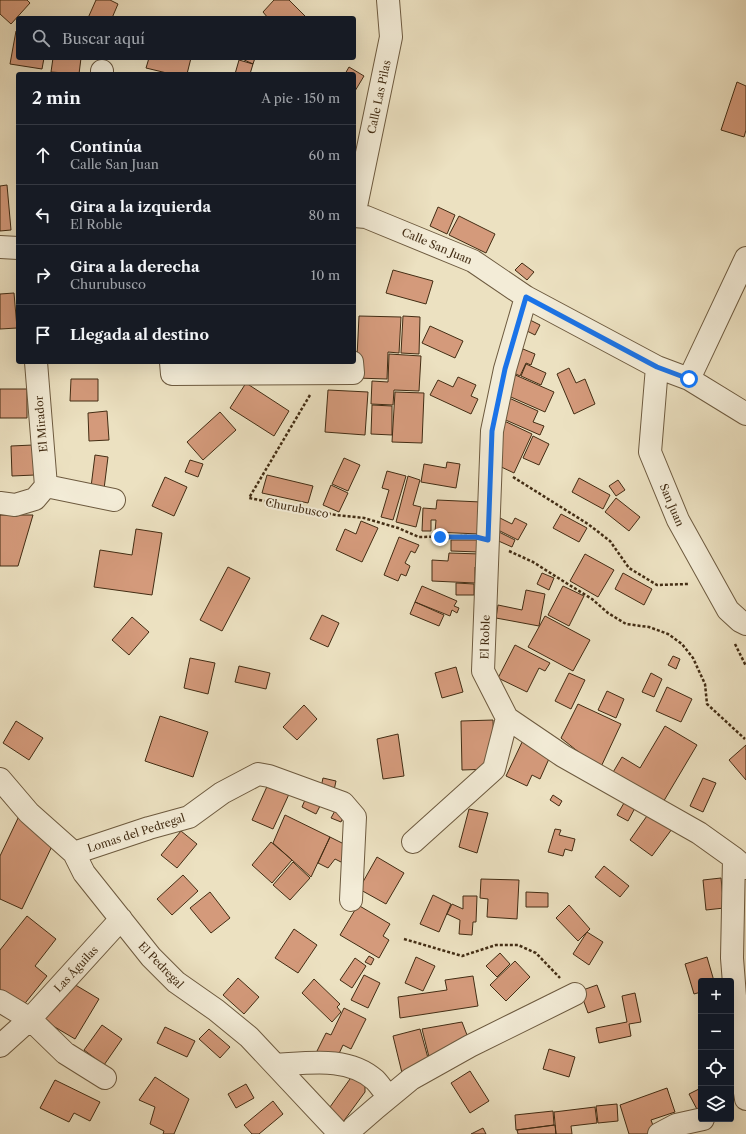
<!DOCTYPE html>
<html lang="es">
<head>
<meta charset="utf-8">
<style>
  body { margin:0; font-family:"Libre Caslon Text",serif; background:#242831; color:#f1f3f6 }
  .controls { position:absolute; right:12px; bottom:12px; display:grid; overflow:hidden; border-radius:4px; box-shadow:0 4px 16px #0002 }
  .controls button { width:36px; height:36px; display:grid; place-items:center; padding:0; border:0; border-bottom:1px solid #363941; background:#171b24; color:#f1f3f6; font:20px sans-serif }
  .stop { position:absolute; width:12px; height:12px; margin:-9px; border:3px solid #1a73e8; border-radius:50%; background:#fff }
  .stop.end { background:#1a73e8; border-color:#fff; box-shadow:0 1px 4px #0008 }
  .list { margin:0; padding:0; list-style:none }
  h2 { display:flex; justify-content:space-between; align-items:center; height:52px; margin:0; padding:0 16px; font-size:17px }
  h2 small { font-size:13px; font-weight:400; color:#9ea1a6 }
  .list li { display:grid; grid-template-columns:26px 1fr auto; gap:12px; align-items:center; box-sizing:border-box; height:60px; padding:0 16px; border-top:1px solid #363941 }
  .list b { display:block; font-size:15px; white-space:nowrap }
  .list p { margin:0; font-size:13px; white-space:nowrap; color:#9ea1a6 }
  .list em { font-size:13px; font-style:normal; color:#9ea1a6 }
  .icon { flex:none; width:22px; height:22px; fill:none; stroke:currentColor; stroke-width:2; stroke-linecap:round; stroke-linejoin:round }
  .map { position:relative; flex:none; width:746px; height:1134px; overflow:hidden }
  .search { position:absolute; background:#171b24; box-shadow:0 4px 16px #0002; left:16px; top:16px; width:340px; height:44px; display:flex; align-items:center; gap:10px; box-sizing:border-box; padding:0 14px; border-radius:4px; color:#9ea1a6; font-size:15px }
  .panel { position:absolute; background:#171b24; box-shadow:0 4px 16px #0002; left:16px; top:72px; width:340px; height:292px; border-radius:4px }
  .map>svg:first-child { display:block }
  .building { fill:#d49a7b; stroke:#432d14 }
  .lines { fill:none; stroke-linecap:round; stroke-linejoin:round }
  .minor-casing { stroke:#6d5a3f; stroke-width:24 }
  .path { stroke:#432d14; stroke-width:2.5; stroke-dasharray:3 2; stroke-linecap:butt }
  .minor { stroke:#f3ecd7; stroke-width:22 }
  .route { stroke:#1a73e8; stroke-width:5 }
  .labels { text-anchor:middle; stroke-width:4; stroke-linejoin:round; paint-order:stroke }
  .street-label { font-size:11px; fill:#432d14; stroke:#f3ecd7 }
</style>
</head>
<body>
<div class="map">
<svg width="746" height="1134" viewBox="0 0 746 1134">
  <rect width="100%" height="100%" fill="#ece1c1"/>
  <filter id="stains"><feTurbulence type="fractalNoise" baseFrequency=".005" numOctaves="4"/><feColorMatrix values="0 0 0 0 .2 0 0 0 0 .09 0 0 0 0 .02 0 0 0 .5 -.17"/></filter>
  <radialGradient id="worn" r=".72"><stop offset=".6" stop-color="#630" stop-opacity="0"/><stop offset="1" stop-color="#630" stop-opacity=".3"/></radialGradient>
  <!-- building -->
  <path class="building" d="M0,0H27L30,3L11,24L0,14Z
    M96,0H110L118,4L112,18H88Z
    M274,0H289L307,18H268L263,12Z
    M16,31L18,32V58H44L42,69L10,64Z
    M53,58H81L79,74L51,72Z
    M149,58H191L187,74H171L146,68Z
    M240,58H255L253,64Z
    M239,60L253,64L250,74H235Z
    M349,67L364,76L355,91H354V74H345Z
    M737,82L746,86V130L744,137L721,130Z
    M7,185L11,230L0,231V186Z
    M438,207L455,215L447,234L430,226Z
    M459,216L495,234L486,253L449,235Z
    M522,263L534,272L527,280L515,270Z
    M393,270L433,281L426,304L386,293Z
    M14,293L17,328L0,329V294Z
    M359,316L401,317L399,353L388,352L387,379L356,378Z
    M403,316L420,317L419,354L401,353Z
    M530,320L540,325L535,335L525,330Z
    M430,326L463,341L455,358L422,343Z
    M523,349L535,354L531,365L526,363L520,376L512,372Z
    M389,354L421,356L419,391L394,390L393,405L371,404L372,381L388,382Z
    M526,364L546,373L541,385L521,376Z
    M569,368L576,383L585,379L595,404L574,414L557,374Z
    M513,374L554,392L545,412L504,394Z
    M458,377L476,385L471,396L478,399L471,414L430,395L438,380L453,387Z
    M71,379H98V401H70Z
    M246,383L289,411L274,436L230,408Z
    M0,389H27V418H0Z
    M328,390L368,392L365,435L325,432Z
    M395,392L424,393L422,443L392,442Z
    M509,398L538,411L533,422L544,426L540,435L501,418Z
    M372,405L392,406V435L371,434Z
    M107,411L109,440L89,441L88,413Z
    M220,412L236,430L203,460L187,442Z
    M500,419L532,434L514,473L495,464Z
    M533,436L549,444L539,465L523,458Z
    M33,445L35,475L12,476L11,446Z
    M95,455L108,457L104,489L91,487Z
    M344,458L360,465L348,491L332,484Z
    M190,460L203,464L198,477L185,472Z
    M447,462L460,464L456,488L421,482L424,464L446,468Z
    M387,471L406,476L393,520L381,517L389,490L382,488Z
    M267,475L313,486L308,503L262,493Z
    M408,476L420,480L413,505L421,507L416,527L396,522Z
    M165,477L187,487L174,516L152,506Z
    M579,478L610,495L603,509L572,492Z
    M618,480L625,490L616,496L609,486Z
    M331,485L348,493L339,512L323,505Z
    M616,498L640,517L629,531L605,512Z
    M437,500L481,502L479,534L435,532L436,520H431V531H422L423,508L436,509Z
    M561,514L587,528L579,542L553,528Z
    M0,515H33L18,566H0Z
    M500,518L512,524L515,518L527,524L518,540L494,528Z
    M361,521L378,528L362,562L336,550L345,529L356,534Z
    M136,529L162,533L152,595L94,587L100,550L132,555Z
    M497,531L515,540L512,547L494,539Z
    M399,537L419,545L415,553L411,551L405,563L410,566L406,576L401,574L398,581L384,575Z
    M451,540H480L479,552L451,551Z
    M449,553L481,554L480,566L475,567V583L432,581V560L448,561Z
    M585,554L614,570L598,597L570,581Z
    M228,567L250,578L222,631L200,620Z
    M542,573L554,578L549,590L537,584Z
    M623,573L652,589L644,605L615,589Z
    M456,583L474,584V595H456Z
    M422,586L457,601L454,606L459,608L457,613L452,610L450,616L415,602Z
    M563,586L584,596L569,626L548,615Z
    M526,590L545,594L539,626L496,618L498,605L522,610Z
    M415,602L444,615L439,626L410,614Z
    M322,615L339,623L328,647L310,639Z
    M545,616L590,640L573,671L528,647Z
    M132,617L149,632L129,655L112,640Z
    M515,645L550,663L545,671L539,668L527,692L498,678Z
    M673,656L680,659L676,669L668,665Z
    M190,658L215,663L208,694L184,688Z
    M239,666L270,673L266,689L235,682Z
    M456,667L463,692L442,698L435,673Z
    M569,673L585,680L571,709L555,701Z
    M651,673L662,679L654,697L642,692Z
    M667,687L692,699L681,722L656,711Z
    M607,691L624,699L616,718L598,710Z
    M578,704L621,724L600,769L561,738Z
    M304,705L317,719L297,740L283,727Z
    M160,716L208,732L193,777L145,761Z
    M493,720L494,751L491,769L462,770L461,721Z
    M16,721L43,738L29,760L3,743Z
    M665,726L697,745L662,804L612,774L622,757L640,768Z
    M398,734L404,776L383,779L377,739Z
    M524,738L552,752L540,779L532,775L527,786L506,776Z
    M746,745V780L729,760Z
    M323,778L336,781L333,795L320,792Z
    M703,778L716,783L703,812L690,806Z
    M269,782L290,792L273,829L252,820Z
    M308,793L323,800L316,814L302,807Z
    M553,795L562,801L559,806L550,800Z
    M624,803L635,808L628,821L617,815Z
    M337,807L346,811L341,822L331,818Z
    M469,809L488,813L477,853L459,847Z
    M649,813L672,829L652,856L630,840Z
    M20,814L54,842L22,909L0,899V856Z
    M285,815L330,837L311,877L273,843Z
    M555,829L561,830L559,835L575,839L572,851L565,849L563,856L548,852Z
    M181,831L197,844L177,868L161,855Z
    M330,837L350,847L341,862L335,859L328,868L318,863Z
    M271,842L292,860L272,883L252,865Z
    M377,857L404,873L386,904L359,889Z
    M293,862L310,878L290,900L273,885Z
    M604,866L629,886L620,897L595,877Z
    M183,875L198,891L172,915L157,899Z
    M721,878L724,908L706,910L703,880Z
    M481,879L519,880L517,919L487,917L488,899L480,898Z
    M210,892L230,918L211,933L190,908Z
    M526,892L548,893V907H526Z
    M433,895L451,904L439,932L420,924Z
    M463,896H477L476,922H473L472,935L459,934L460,920L447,914L452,904L463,909Z
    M358,905L390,924L383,936L389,940L379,958L340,935Z
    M569,905L590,929L578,941L556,918Z
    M27,916L56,939L35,966L47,976L22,1007L0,990V950Z
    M294,929L317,945L298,973L275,958Z
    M587,932L603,942L589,965L573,954Z
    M500,953L510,964L497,977L486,966Z
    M369,956L374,959L371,965L365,962Z
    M416,957L435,966L423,991L405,983Z
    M707,957L714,981H701V992L694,994L685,964Z
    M355,958L366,966L352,988L340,980Z
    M515,961L530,977L506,1001L490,985Z
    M364,975L380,983L368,1008L351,1000Z
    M473,976L478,1006L400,1018L398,997L447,990L445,980Z
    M238,978L259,997L244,1014L223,995Z
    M314,979L340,1004L337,1007L341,1012L332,1022L302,993Z
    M67,980L99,999L75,1039L43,1020Z
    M597,985L605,1007L588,1013L580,991Z
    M635,993L641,1022L629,1024L631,1036L599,1043L596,1028L627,1022L622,996Z
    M344,1008L366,1019L351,1049L343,1045L336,1060L317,1051L326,1033L331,1035Z
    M462,1022L467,1035L429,1057L422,1029Z
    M102,1025L122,1039L104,1065L84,1050Z
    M165,1027L195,1041L187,1057L157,1043Z
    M209,1029L230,1047L220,1058L199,1039Z
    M420,1029L428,1058L403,1077L393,1036Z
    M549,1049L575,1057L569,1077L543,1069Z
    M470,1071L489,1101L470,1113L451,1083Z
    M355,1072L365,1078V1092L340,1126L330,1107Z
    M155,1077L189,1099L174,1134H163L164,1131L150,1124L155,1107L139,1100Z
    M55,1080L100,1102L90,1121L74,1113L69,1122L40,1108Z
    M246,1084L254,1098L236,1108L228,1094Z
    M667,1088L675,1112L651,1120L655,1131L647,1134H629L620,1105Z
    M701,1088V1117L689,1094Z
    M273,1101L283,1114L259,1134H252L244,1125Z
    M617,1104L618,1121L598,1123L596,1106Z
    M595,1107L597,1123L571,1126L572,1134H556L554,1112Z
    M553,1111L554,1125L516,1130L515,1115Z
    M555,1125L556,1134H518L517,1130Z
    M483,1128L486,1134H471Z"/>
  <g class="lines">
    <!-- minor casing -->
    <g class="minor-casing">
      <path id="minor" d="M102,74V71
        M354,216L366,217L473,261L526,297L657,367L689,379L746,414
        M354,216L391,37L388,0
        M0,247L18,248
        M526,297L505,369L492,431L483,671L507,718L563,756L699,833L734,858L746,868
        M36,362L46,486
        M171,362L172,374L353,373L352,362
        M657,367L650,452L678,520L728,610L740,621L746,624
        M689,379L746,258
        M0,503L15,505L35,499L46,486L114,500
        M0,779L29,813L74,853L84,873L151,957L176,982L216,1010L249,1037L340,1134
        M413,842L494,769L507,718
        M74,853L149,828L189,817L222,793L258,774L269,776L343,803L355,817L351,900
        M734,858L732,958L740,1060L746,1099
        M0,1001L30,1019L65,1053L105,1078
        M0,1046L30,1019L121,919
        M276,1065C309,1063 348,1056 375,1080C380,1085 384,1092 389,1097
        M354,1127L376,1108L411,1079L470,1046L575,994
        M659,1134L676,1125L703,1119"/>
    </g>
    <!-- path -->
    <path class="path" d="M310,395L249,498L336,515L364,518L398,528L419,537L467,536
      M513,477L588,524L610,541L629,568L657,585L688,584
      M509,551L533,562L563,581L592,599L608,613L626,624L649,627L668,634L682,644L693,658L705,684L707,704L745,739
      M735,644L746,666
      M404,939L462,956L496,945H518L536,953L560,978"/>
    <!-- minor -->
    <use href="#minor" class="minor"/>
  </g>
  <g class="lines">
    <!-- route -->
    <path class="route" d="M440,537H476L488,540L492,431L505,369L526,297L657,367L689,379"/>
  </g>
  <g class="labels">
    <!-- street labels -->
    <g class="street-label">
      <text transform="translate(379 97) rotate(-78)" y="4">Calle Las Pilas</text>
      <text transform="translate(437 246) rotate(23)" y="4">Calle San Juan</text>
      <text transform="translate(41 424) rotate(-95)" y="4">El Mirador</text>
      <text transform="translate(672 505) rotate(67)" y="4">San Juan</text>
      <text transform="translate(297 508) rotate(11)" y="4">Churubusco</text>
      <text transform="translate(485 637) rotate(-88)" y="4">El Roble</text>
      <text transform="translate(136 833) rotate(-18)" y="4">Lomas del Pedregal</text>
      <text transform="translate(161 965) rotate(46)" y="4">El Pedregal</text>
      <text transform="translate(76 969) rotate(-47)" y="4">Las Águilas</text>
    </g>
  </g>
  <rect width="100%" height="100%" filter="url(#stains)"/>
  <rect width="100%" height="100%" fill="url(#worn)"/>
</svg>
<div class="controls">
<button>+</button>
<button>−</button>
<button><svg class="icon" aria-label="locate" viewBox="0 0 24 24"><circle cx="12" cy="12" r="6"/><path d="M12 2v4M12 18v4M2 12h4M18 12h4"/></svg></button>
<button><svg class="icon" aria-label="layers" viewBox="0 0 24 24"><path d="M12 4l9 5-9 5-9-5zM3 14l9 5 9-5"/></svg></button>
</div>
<div class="stop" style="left:689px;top:379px"></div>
<div class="stop end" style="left:440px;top:537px"></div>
<div class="search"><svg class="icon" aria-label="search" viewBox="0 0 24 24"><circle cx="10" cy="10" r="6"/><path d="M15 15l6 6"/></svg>Buscar aquí</div>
<section class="panel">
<h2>2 min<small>A pie · 150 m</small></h2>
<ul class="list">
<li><svg class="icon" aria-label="ahead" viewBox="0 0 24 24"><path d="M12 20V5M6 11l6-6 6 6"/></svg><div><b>Continúa</b><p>Calle San Juan</p></div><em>60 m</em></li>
<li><svg class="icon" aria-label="left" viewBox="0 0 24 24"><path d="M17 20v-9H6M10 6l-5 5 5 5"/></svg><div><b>Gira a la izquierda</b><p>El Roble</p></div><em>80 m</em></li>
<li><svg class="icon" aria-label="right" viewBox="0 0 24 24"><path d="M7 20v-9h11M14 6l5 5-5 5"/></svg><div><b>Gira a la derecha</b><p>Churubusco</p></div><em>10 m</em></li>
<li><svg class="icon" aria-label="arrive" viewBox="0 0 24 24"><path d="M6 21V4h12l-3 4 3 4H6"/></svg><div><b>Llegada al destino</b></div></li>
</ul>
</section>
</div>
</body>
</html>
